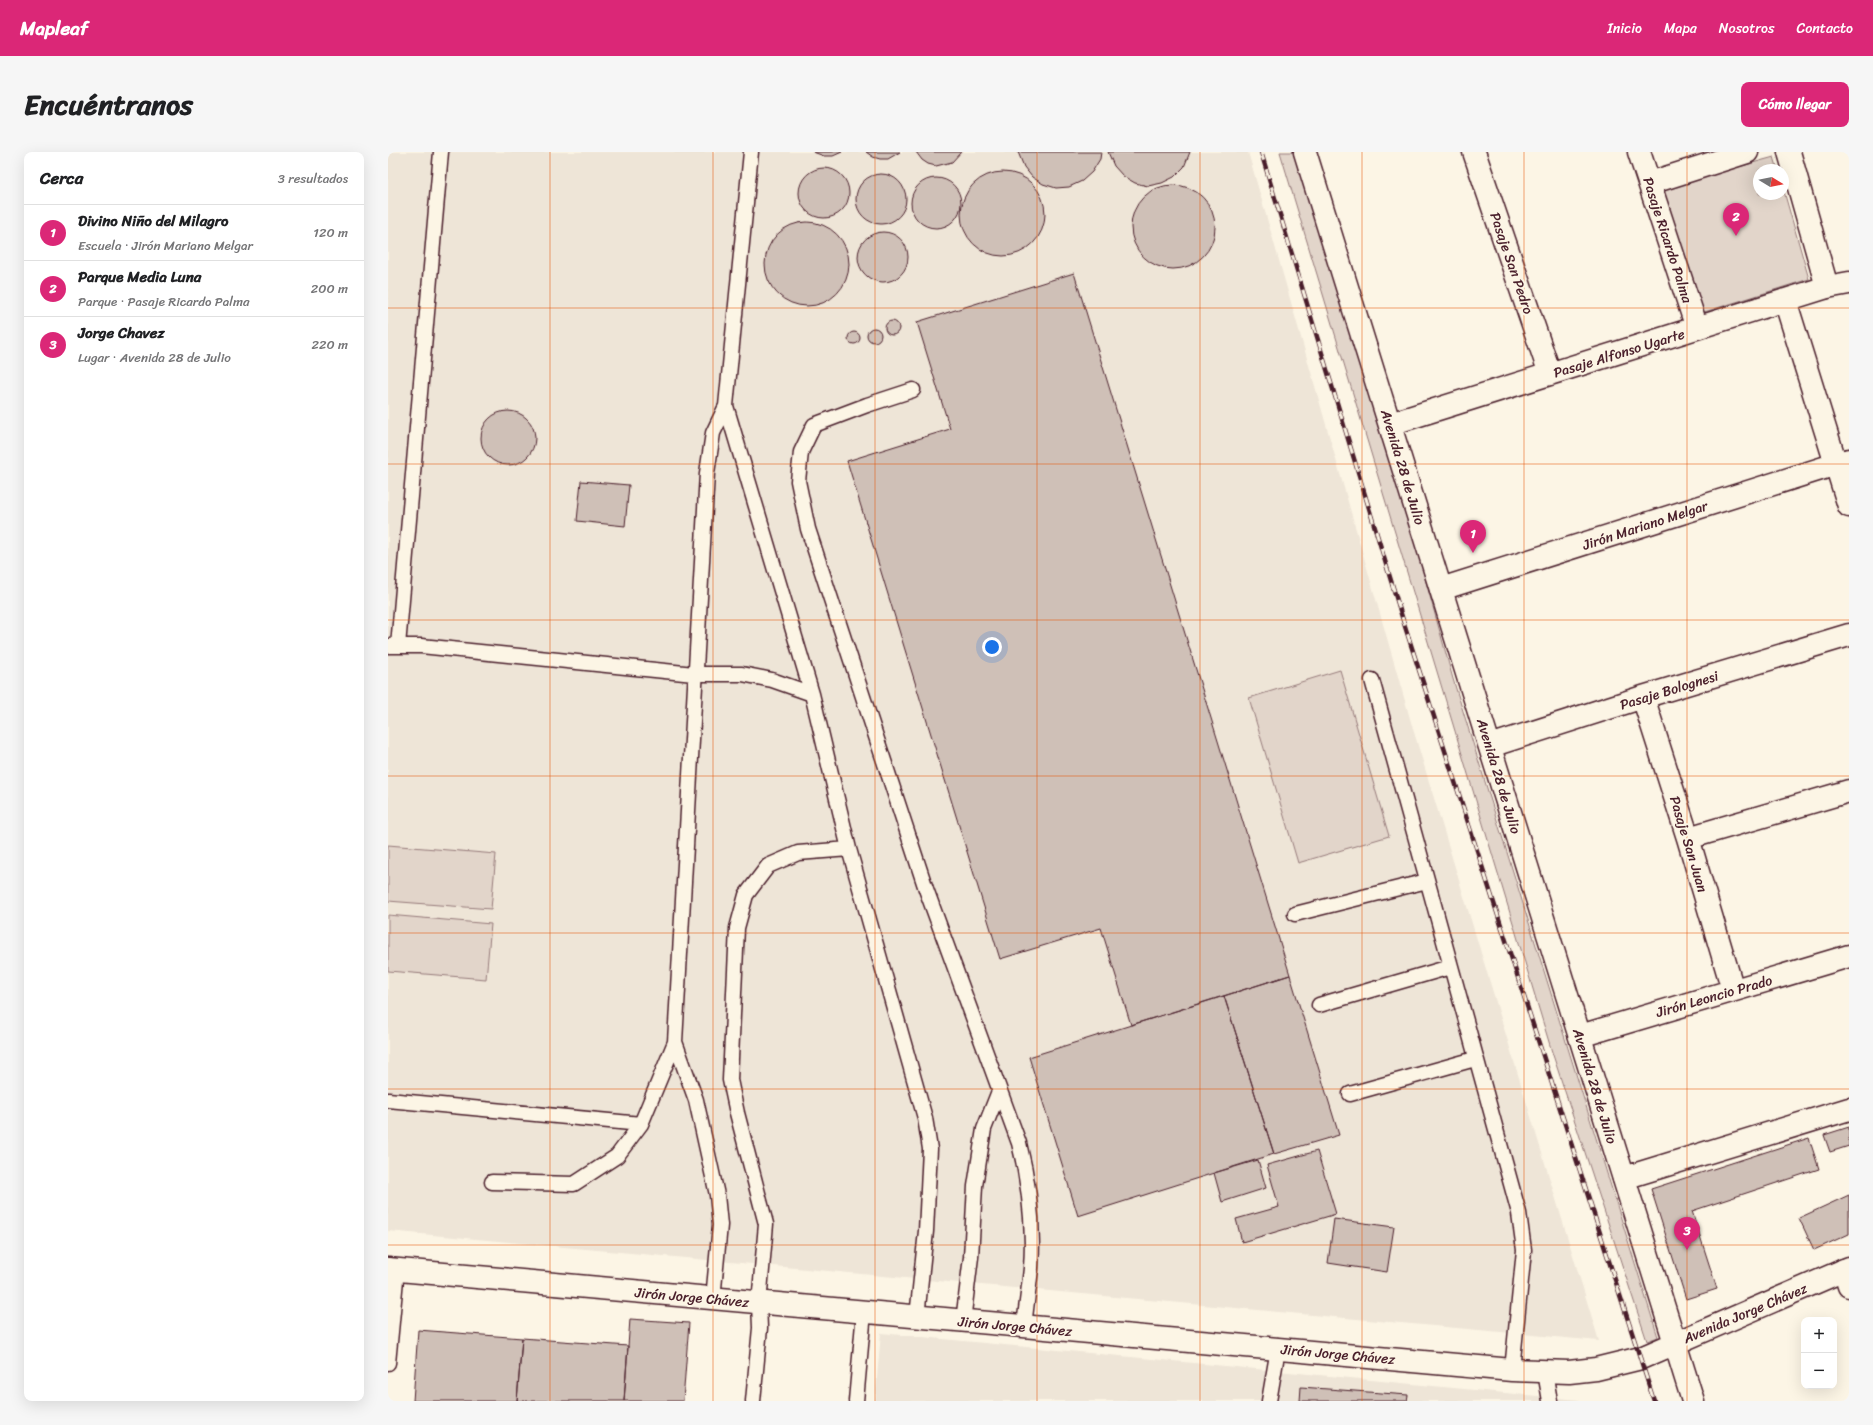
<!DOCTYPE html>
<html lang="es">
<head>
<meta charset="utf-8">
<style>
  body { margin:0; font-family:Sriracha,sans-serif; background:#f6f6f6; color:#202124 }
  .controls { position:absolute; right:12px; bottom:12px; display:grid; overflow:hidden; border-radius:8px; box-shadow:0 4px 16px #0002 }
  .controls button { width:36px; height:36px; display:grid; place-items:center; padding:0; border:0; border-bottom:1px solid #e0e0e0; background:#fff; color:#202124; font:20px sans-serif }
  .compass { position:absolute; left:1365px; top:12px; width:36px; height:36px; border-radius:50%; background:#fff; box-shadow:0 4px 16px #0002; rotate:100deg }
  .you { position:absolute; left:604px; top:495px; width:14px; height:14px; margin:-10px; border:3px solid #fff; border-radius:50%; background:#1a73e8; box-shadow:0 0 0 6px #1a73e833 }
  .badge { display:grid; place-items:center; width:26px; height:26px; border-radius:50%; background:#db2777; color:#fff; font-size:13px; font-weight:700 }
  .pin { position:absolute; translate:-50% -33px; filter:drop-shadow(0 1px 2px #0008) }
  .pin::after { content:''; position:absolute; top:21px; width:14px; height:12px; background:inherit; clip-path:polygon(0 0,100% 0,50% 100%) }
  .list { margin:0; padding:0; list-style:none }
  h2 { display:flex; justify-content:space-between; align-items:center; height:52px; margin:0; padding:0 16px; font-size:17px }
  h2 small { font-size:13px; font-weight:400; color:#757577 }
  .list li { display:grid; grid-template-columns:26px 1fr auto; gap:12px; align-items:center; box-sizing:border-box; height:56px; padding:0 16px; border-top:1px solid #e0e0e0 }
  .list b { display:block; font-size:15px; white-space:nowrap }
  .list p { margin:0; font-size:13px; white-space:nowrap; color:#757577 }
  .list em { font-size:13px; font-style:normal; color:#757577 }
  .map { position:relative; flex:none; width:1461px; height:1249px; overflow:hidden; border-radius:8px }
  header { display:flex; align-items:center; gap:24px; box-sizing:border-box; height:56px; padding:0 20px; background:#db2777; color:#fff }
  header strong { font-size:19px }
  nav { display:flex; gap:22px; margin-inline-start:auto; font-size:14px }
  .intro { display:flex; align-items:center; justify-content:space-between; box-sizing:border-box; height:96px; padding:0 24px }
  h1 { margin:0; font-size:28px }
  .button { padding:10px 18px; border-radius:8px; background:#db2777; color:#fff; font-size:14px; font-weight:700 }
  main { display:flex; gap:24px; padding:0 24px }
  aside { flex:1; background:#fff; border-radius:8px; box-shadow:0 4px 16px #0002 }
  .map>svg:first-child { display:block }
  .built { fill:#eee5d7 }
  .green { fill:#e2d5ca; stroke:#967a7a }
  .building { fill:#cfc0b7; stroke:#4a1f2b }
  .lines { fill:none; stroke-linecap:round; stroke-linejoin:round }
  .service-casing { stroke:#4a1f2b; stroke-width:17 }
  .pedestrian-casing { stroke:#4a1f2b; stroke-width:25 }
  .minor-casing { stroke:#4a1f2b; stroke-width:25 }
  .tertiary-casing { stroke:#4a1f2b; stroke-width:25 }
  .service { stroke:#fcf5e5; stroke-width:14 }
  .pedestrian { stroke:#fcf5e5; stroke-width:22 }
  .minor { stroke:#fcf5e5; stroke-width:22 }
  .tertiary { stroke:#fcf5e5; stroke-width:22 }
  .rail-casing { stroke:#4a1f2b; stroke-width:4.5 }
  .rail { stroke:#fcf5e5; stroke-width:3; stroke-dasharray:9; stroke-linecap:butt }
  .grid { fill:none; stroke:#e8590c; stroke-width:1; stroke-opacity:0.55 }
  .labels { text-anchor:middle; stroke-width:4; stroke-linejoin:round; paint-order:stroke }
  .street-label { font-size:14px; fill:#4a1f2b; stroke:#fcf5e5 }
</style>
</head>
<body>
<header>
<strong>Mapleaf</strong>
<nav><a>Inicio</a><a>Mapa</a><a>Nosotros</a><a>Contacto</a></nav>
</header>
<div class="intro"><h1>Encuéntranos</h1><a class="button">Cómo llegar</a></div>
<main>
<aside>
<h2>Cerca<small>3 resultados</small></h2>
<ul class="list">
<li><span class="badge">1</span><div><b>Divino Niño del Milagro</b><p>Escuela · Jirón Mariano Melgar</p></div><em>120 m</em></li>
<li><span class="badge">2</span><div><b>Parque Media Luna</b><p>Parque · Pasaje Ricardo Palma</p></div><em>200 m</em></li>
<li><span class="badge">3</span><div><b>Jorge Chavez</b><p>Lugar · Avenida 28 de Julio</p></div><em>220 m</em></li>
</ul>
</aside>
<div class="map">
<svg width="1461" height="1249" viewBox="0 0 1461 1249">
  <rect width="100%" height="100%" fill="#fcf5e5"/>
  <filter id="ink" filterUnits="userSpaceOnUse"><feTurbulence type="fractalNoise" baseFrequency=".025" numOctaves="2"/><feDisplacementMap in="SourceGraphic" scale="8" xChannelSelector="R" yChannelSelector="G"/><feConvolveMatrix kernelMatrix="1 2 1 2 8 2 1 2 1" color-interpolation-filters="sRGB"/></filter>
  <g filter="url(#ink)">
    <!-- built -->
    <path class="built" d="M0,0H860L1025,577L1211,1189L0,1079Z
      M493,1181L1191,1248V1249H487Z"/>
    <!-- green -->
    <path class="green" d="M892,0H906L966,171L1065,527L1270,1185L1259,1189L1164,900Z
      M1386,5L1390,18H1371V42H1395V36L1421,127L1310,162L1272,37Z
      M952,518L1001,684L910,711L861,546Z
      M0,693L108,702L103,757L0,749Z
      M0,763L103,772L98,827L0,819Z"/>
    <!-- building -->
    <path class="building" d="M425,0H454L445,4H436Z
      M478,0H512L500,7H492L485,5Z
      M528,0H573L564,10L548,14L540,12L534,8Z
      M630,0H713L712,7L704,20L694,29L681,35L668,36L655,32L644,25L636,15Z
      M720,0H802L796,15L786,25L774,31L760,34L747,31L735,24L726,14Z
      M411 41a25 25 0 1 1 50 0a25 25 0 1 1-50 0Z
      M573 62a42 42 0 1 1 84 0a42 42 0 1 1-84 0Z
      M468 47a25 25 0 1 1 50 0a25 25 0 1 1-50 0Z
      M523 51a25 25 0 1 1 50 0a25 25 0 1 1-50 0Z
      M743 75a42 42 0 1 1 84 0a42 42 0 1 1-84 0Z
      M377 112a42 42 0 1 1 84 0a42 42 0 1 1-84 0Z
      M470 105a25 25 0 1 1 50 0a25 25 0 1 1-50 0Z
      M686,121L902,823L743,873L713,776L612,807L459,309L562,277L529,170Z
      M497 176a7 7 0 1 1 14 0a7 7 0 1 1-14 0Z
      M479 183a7 7 0 1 1 14 0a7 7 0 1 1-14 0Z
      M460 186a6 6 0 1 1 12 0a6 6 0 1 1-12 0Z
      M93 286a27 27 0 1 1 54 0a27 27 0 1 1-54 0Z
      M193,329L241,333L237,374L189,369Z
      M902,823L951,983L886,1002L836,844Z
      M836,844L886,1002L690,1064L641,905Z
      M1461,975V994L1442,1000L1436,983Z
      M1421,986L1431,1017L1304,1059L1329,1137L1298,1147L1263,1037Z
      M929,999L948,1062L854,1090L848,1067L891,1055L879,1013Z
      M870,1008L878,1036L834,1050L826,1021Z
      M1461,1043V1082L1426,1098L1411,1066Z
      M946,1067L1006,1075L999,1120L940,1111Z
      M242,1167L301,1171L295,1249H236Z
      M30,1178L134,1186L129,1249H25Z
      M134,1186L240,1194L236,1249H129Z
      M913,1235L1020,1243L1019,1249H912Z"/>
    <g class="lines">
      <!-- service casing -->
      <g class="service-casing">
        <path id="service" d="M525,238L479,253L426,273L413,300L410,329L420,377L538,737L631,991C641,1031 646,1075 643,1116C641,1136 638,1155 636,1175
          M338,254L424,542L461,697L537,966L542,997L538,1079L529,1165
          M0,494H33L306,522H354L384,528L424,542
          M10,494L53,0
          M984,528L1131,1061L1136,1098L1124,1218
          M907,762L1039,729
          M931,853L1062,815
          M287,890L308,948L329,1043L332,1073L325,1147
          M962,942L1087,907
          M0,948L253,972
          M104,1030L186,1032L229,1004L253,972L287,890L319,321L325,281L338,254L363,0
          M575,1169L583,1105L587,1034L596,977L611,939
          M0,1211L9,1117
          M1157,1220L1162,1249
          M365,1249L372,1176L371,1151L378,1072L349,961L342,928L349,776L358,743L380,714L410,701L461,697
          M468,1249L476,1160
          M881,1249L890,1197"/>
      </g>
      <!-- pedestrian casing -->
      <g class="pedestrian-casing">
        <path id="pedestrian" d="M1401,0L1439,135"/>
      </g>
      <!-- minor casing -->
      <g class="minor-casing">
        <path id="minor" d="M1086,0L1162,222
          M1251,0L1309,176
          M1262,31L1359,0
          M1397,148L1461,354
          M1002,272L1439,135L1461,131
          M1053,437L1461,308
          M1255,545L1300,686L1345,838
          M1102,594L1255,545L1461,483
          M1300,686L1461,639
          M1192,884L1461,804
          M1236,1026L1461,957
          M1456,1118L1461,1134"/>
      </g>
      <!-- tertiary casing -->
      <g class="tertiary-casing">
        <path id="tertiary" d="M917,0L1305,1249
          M0,1117L1124,1218L1181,1220L1208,1217L1253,1206L1461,1116"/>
      </g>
      <!-- service -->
      <use href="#service" class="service"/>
      <!-- pedestrian -->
      <use href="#pedestrian" class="pedestrian"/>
      <!-- minor -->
      <use href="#minor" class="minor"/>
      <!-- tertiary -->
      <use href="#tertiary" class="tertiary"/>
      <!-- rail casing -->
      <g class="rail-casing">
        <path id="rail" d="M873,0L1014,465L1266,1249"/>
      </g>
      <!-- rail -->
      <use href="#rail" class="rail"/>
    </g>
  </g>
  <!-- grid -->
  <path class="grid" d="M162,0V1249M325,0V1249M487,0V1249M649,0V1249M812,0V1249M974,0V1249M1136,0V1249M1299,0V1249M0,156H1461M0,312H1461M0,468H1461M0,624H1461M0,781H1461M0,937H1461M0,1093H1461"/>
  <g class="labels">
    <!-- street labels -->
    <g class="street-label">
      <text transform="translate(1280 88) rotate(72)" y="5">Pasaje Ricardo Palma</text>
      <text transform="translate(1124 111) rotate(71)" y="5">Pasaje San Pedro</text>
      <text transform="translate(1231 201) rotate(-17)" y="5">Pasaje Alfonso Ugarte</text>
      <text transform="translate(1015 315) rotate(73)" y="5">Avenida 28 de Julio</text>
      <text transform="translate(1257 373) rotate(-18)" y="5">Jirón Mariano Melgar</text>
      <text transform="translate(1281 538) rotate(-17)" y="5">Pasaje Bolognesi</text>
      <text transform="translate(1111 624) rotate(73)" y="5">Avenida 28 de Julio</text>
      <text transform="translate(1301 692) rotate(73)" y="5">Pasaje San Juan</text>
      <text transform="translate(1326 844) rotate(-16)" y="5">Jirón Leoncio Prado</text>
      <text transform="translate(1207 934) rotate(73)" y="5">Avenida 28 de Julio</text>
      <text transform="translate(304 1145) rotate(5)" y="5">Jirón Jorge Chávez</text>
      <text transform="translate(1357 1161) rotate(-23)" y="5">Avenida Jorge Chávez</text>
      <text transform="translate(627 1174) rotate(5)" y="5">Jirón Jorge Chávez</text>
      <text transform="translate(950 1202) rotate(5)" y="5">Jirón Jorge Chávez</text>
    </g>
  </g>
</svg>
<div class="controls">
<button>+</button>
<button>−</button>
</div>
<svg class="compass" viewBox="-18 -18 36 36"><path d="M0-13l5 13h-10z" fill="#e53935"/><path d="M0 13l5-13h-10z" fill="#757577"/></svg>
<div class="you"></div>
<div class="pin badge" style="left:1085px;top:401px">1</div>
<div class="pin badge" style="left:1348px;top:84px">2</div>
<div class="pin badge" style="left:1299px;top:1098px">3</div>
</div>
</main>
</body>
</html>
